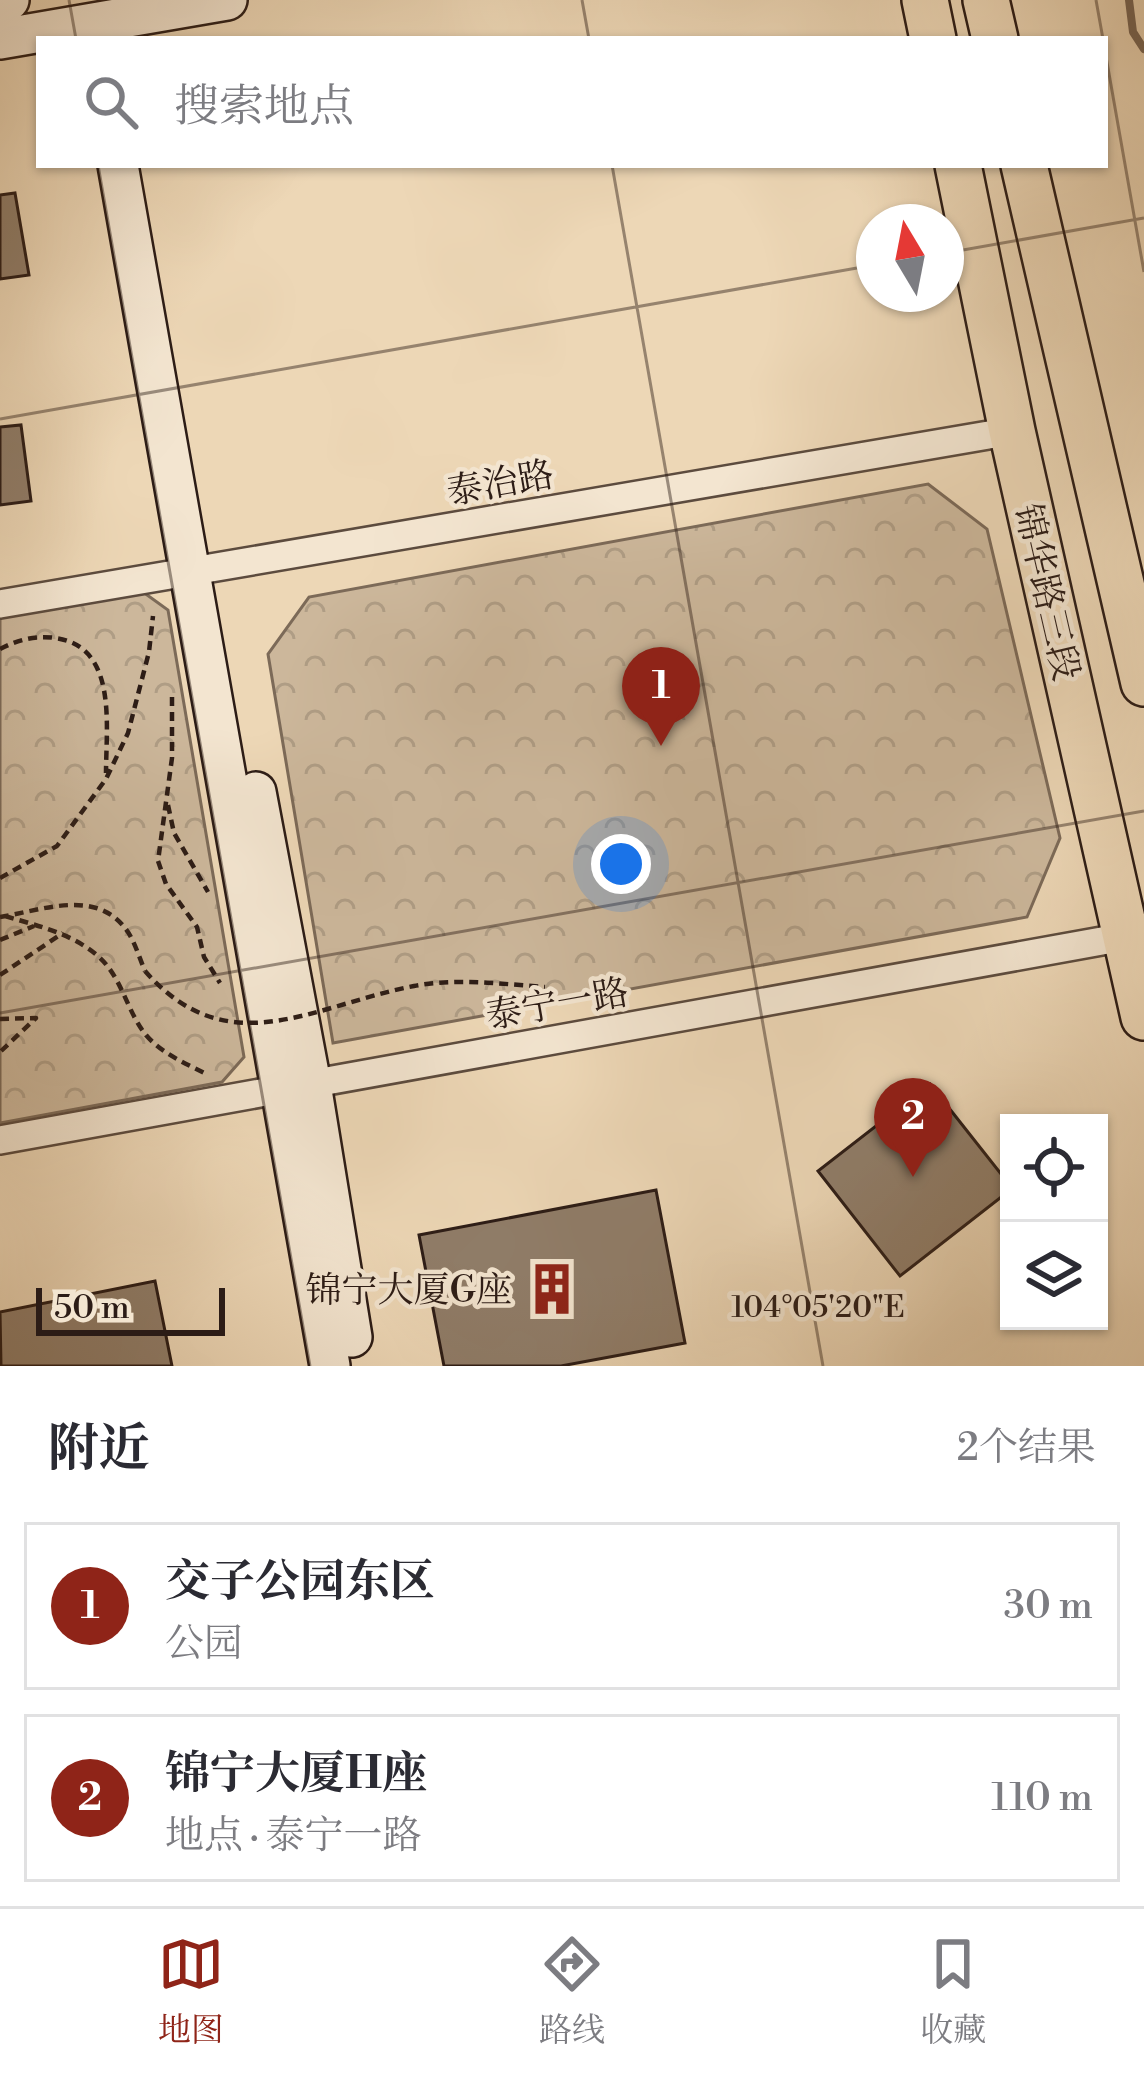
<!DOCTYPE html>
<html lang="zh">
<head>
<meta charset="utf-8">
<style>
  body { margin:0; font-family:"Libre Bodoni","Noto Serif SC",serif; background:#f7f7f7; color:#2b2b33 }
  .controls { position:absolute; right:36px; bottom:36px; display:grid; overflow:hidden; border-radius:0px; box-shadow:0 3px 9px #0004 }
  .controls button { width:108px; height:108px; display:grid; place-items:center; padding:0; border:0; border-bottom:3px solid #e1e1e2; background:#fff; color:#2b2b33; font:60px sans-serif }
  .compass { position:absolute; left:856px; top:204px; width:108px; height:108px; border-radius:50%; background:#fff; box-shadow:0 3px 9px #0004; rotate:350deg }
  .scale { position:absolute; left:36px; bottom:30px; width:189px; box-sizing:border-box; padding-left:12px; border:6px solid #2c1c16; border-top:0; font-size:33px; line-height:42px; white-space:nowrap; color:#2c1c16; -webkit-text-stroke:9px #f3e5d0; paint-order:stroke }
  .you { position:absolute; left:621px; top:864px; width:42px; height:42px; margin:-30px; border:9px solid #fff; border-radius:50%; background:#1a73e8; box-shadow:0 0 0 18px #1a73e833 }
  .badge { display:grid; place-items:center; width:78px; height:78px; border-radius:50%; background:#8f2418; color:#fff; font-size:39px; font-weight:700 }
  .pin { position:absolute; translate:-50% -99px; filter:drop-shadow(0 3px 6px #0008) }
  .pin::after { content:''; position:absolute; top:63px; width:42px; height:36px; background:inherit; clip-path:polygon(0 0,100% 0,50% 100%) }
  .list { margin:0; padding:0; list-style:none }
  h2 { display:flex; justify-content:space-between; align-items:center; height:156px; margin:0; padding:0 48px; font-size:51px }
  h2 small { font-size:39px; font-weight:400; color:#7c7c81 }
  .list li { display:grid; grid-template-columns:78px 1fr auto; gap:36px; align-items:center; box-sizing:border-box; height:168px; margin:0 24px 24px; padding:0 24px; border:3px solid #e1e1e2; border-radius:0px }
  .list b { display:block; font-size:45px; white-space:nowrap }
  .list p { margin:0; font-size:39px; white-space:nowrap; color:#7c7c81 }
  .list em { font-size:39px; font-style:normal; color:#7c7c81 }
  .icon { flex:none; width:66px; height:66px; fill:none; stroke:currentColor; stroke-width:2; stroke-linecap:round; stroke-linejoin:round }
  .map { position:relative; flex:none; width:1144px; height:1366px; overflow:hidden }
  .search { position:absolute; background:#fff; box-shadow:0 3px 9px #0004; left:36px; right:36px; top:36px; height:132px; display:flex; align-items:center; gap:30px; box-sizing:border-box; padding:0 42px; border-radius:0px; color:#7c7c81; font-size:45px }
  .sheet { height:540px; background:#fff }
  nav { display:flex; justify-content:space-around; align-items:center; box-sizing:border-box; height:168px; border-top:3px solid #e1e1e2; background:#fff; font-size:33px; color:#7c7c81 }
  nav a { display:grid; justify-items:center; gap:6px }
  nav .on { color:#8f2418 }
  .map>svg:first-child { display:block }
  .forest { fill:url(#forest-crowns); stroke:#7c6a58; stroke-width:3 }
  .lines { fill:none; stroke-linecap:round; stroke-linejoin:round }
  .stream { stroke:#786656; stroke-width:8 }
  .building { fill:#907d69; stroke:#2c1c16; stroke-width:3 }
  .street-casing { stroke:#5c4b3e; stroke-width:32 }
  .secondary-casing { stroke:#2c1c16; stroke-width:44 }
  .primary-casing { stroke:#2c1c16; stroke-width:50 }
  .path { stroke:#2c1c16; stroke-width:4.5; stroke-dasharray:9 6; stroke-linecap:butt }
  .street { stroke:#f3e5d0; stroke-width:27 }
  .secondary { stroke:#f3e5d0; stroke-width:39 }
  .primary { stroke:#edd7b6; stroke-width:45 }
  .path-bridge { stroke:#2c1c16; stroke-width:4.5; stroke-dasharray:9 6; stroke-linecap:butt }
  .ticks { fill:none; stroke:#2c1c16; stroke-width:3; stroke-opacity:0.45 }
  .labels { text-anchor:middle; stroke-width:9; stroke-linejoin:round; paint-order:stroke }
  .street-label { font-size:36px; fill:#2c1c16; stroke:#f3e5d0 }
  .poi-label { font-size:36px; fill:#2c1c16; stroke:#f3e5d0; text-anchor:end }
  .ticks-label { font-size:30px; text-anchor:middle; fill:#2c1c16; stroke:#f3e5d0; stroke-width:9; stroke-linejoin:round; paint-order:stroke }
</style>
</head>
<body>
<div class="map">
<svg width="1144" height="1366" viewBox="0 0 1144 1366">
  <defs>
    <pattern id="forest-crowns" width="20" height="18" patternUnits="userSpaceOnUse" patternTransform="scale(3)"><rect width="20" height="18" fill="#ccb79b"/><path d="M2 6a3 3 0 1 1 6 0M12 15a3 3 0 1 1 6 0" fill="none" stroke="#af9d85"/></pattern>
  </defs>
  <rect width="100%" height="100%" fill="#edd7b6"/>
  <filter id="stains"><feTurbulence type="fractalNoise" baseFrequency=".00167" numOctaves="4"/><feColorMatrix values="0 0 0 0 .2 0 0 0 0 .09 0 0 0 0 .02 0 0 0 .5 -.17"/></filter>
  <radialGradient id="worn" r=".72"><stop offset=".6" stop-color="#630" stop-opacity="0"/><stop offset="1" stop-color="#630" stop-opacity=".3"/></radialGradient>
  <!-- forest -->
  <path class="forest" d="M928,484L987,529L1060,838L1027,917L333,1043L268,654L309,597Z
    M143,592L168,610L244,1057L222,1082L0,1123V617Z"/>
  <g class="lines">
    <!-- stream -->
    <path class="stream" d="M1129,0L1133,32L1144,49"/>
  </g>
  <!-- building -->
  <path class="building" d="M15,193L29,275L0,279V195Z
    M21,425L31,501L0,505V427Z
    M930,1084L1009,1184V1191L900,1276L818,1171Z
    M656,1190L685,1343L561,1366H444L419,1235Z
    M155,1281L172,1366H1L0,1312Z"/>
  <g class="lines">
    <!-- street casing -->
    <g class="street-casing">
      <path id="street" d="M0,604L1012,431
        M0,1140L1135,935"/>
    </g>
    <!-- secondary casing -->
    <g class="secondary-casing">
      <path id="secondary" d="M0,2L9,0
        M0,39L227,0
        M118,165L330,1366
        M256,792L311,1084L352,1337"/>
    </g>
    <!-- primary casing -->
    <g class="primary-casing">
      <path id="primary" d="M925,0L933,39
        M986,0L995,39
        M958,165L1012,431L1144,1017
        M1024,165L1144,683"/>
    </g>
    <!-- path -->
    <path class="path" d="M0,649C17,640 36,635 55,638C118,646 106,726 106,773
      M172,697V758L158,861L166,884L197,927L204,957L220,983
      M168,805L174,833L208,892
      M0,878L57,846L106,779L128,733L149,652L153,616
      M5,916C38,926 71,933 98,956C122,977 127,1012 146,1035C162,1054 187,1064 208,1075
      M0,917C40,911 94,888 125,928C134,939 139,957 145,971
      M0,940L34,926
      M0,975L63,933
      M0,1019L36,1018L0,1052"/>
    <!-- street -->
    <use href="#street" class="street"/>
    <!-- secondary -->
    <use href="#secondary" class="secondary"/>
    <!-- primary -->
    <use href="#primary" class="primary"/>
    <!-- path-bridge -->
    <path class="path-bridge" d="M145,971C228,1066 314,1005 414,986C457,978 502,984 545,987"/>
  </g>
  <!-- ticks -->
  <path class="ticks" d="M69,0L76,39M582,0L589,39M1096,0L1103,39M1105,51L1144,272M98,165L310,1366M612,165L823,1366M946,253L1144,218M0,419L874,265M0,1013L1144,811"/>
  <!-- icons -->
  <defs>
    <g id="building-bare" transform="scale(4.14)"><path d="M-4-6H4V6H1V3H-1V6H-4ZM-2.5-4.3h1.7v1.8h-1.7ZM.8-4.3h1.7v1.8H.8ZM-2.5-1h1.7V.8h-1.7ZM.8-1h1.7V.8H.8Z" fill="#8f2418" stroke="#f3e5d0" stroke-width="2.5" paint-order="stroke"/></g>
  </defs>
  <g fill-rule="evenodd">
    <use href="#building-bare" x="552" y="1289"/>
  </g>
  <g class="labels">
    <!-- street labels -->
    <g class="street-label">
      <text transform="translate(500 482) rotate(-10)" y="13">泰治路</text>
      <text transform="translate(1048 592) rotate(77)" y="13">锦华路三段</text>
      <text transform="translate(557 1003) rotate(-10)" y="13">泰宁一路</text>
    </g>
    <!-- poi labels -->
    <g class="poi-label">
      <text x="512" y="1302">锦宁大厦G座</text>
    </g>
  </g>
  <g class="ticks-label">
    <text x="818" y="1317">104°05'20"E</text>
  </g>
  <rect width="100%" height="100%" filter="url(#stains)"/>
  <rect width="100%" height="100%" fill="url(#worn)"/>
</svg>
<div class="controls">
<button><svg class="icon" aria-label="locate" viewBox="0 0 24 24"><circle cx="12" cy="12" r="6"/><path d="M12 2v4M12 18v4M2 12h4M18 12h4"/></svg></button>
<button><svg class="icon" aria-label="layers" viewBox="0 0 24 24"><path d="M12 4l9 5-9 5-9-5zM3 14l9 5 9-5"/></svg></button>
</div>
<svg class="compass" viewBox="-18 -18 36 36"><path d="M0-13l5 13h-10z" fill="#e53935"/><path d="M0 13l5-13h-10z" fill="#7c7c81"/></svg>
<div class="scale">50 m</div>
<div class="you"></div>
<div class="pin badge" style="left:661px;top:746px">1</div>
<div class="pin badge" style="left:913px;top:1177px">2</div>
<div class="search"><svg class="icon" aria-label="search" viewBox="0 0 24 24"><circle cx="10" cy="10" r="6"/><path d="M15 15l6 6"/></svg>搜索地点</div>
</div>
<section class="sheet">
<h2>附近<small>2个结果</small></h2>
<ul class="list">
<li><span class="badge">1</span><div><b>交子公园东区</b><p>公园</p></div><em>30 m</em></li>
<li><span class="badge">2</span><div><b>锦宁大厦H座</b><p>地点 · 泰宁一路</p></div><em>110 m</em></li>
</ul>
</section>
<nav>
<a class="on"><svg class="icon" aria-label="map" viewBox="0 0 24 24"><path d="M3 6l6-2 6 2 6-2v14l-6 2-6-2-6 2zM9 4v14M15 6v14"/></svg>地图</a>
<a><svg class="icon" aria-label="directions" viewBox="0 0 24 24"><path d="M12 3l9 9-9 9-9-9zM9 14v-3h6M13 9l2 2-2 2"/></svg>路线</a>
<a><svg class="icon" aria-label="saved" viewBox="0 0 24 24"><path d="M7 4h10v16l-5-4-5 4z"/></svg>收藏</a>
</nav>
</body>
</html>
